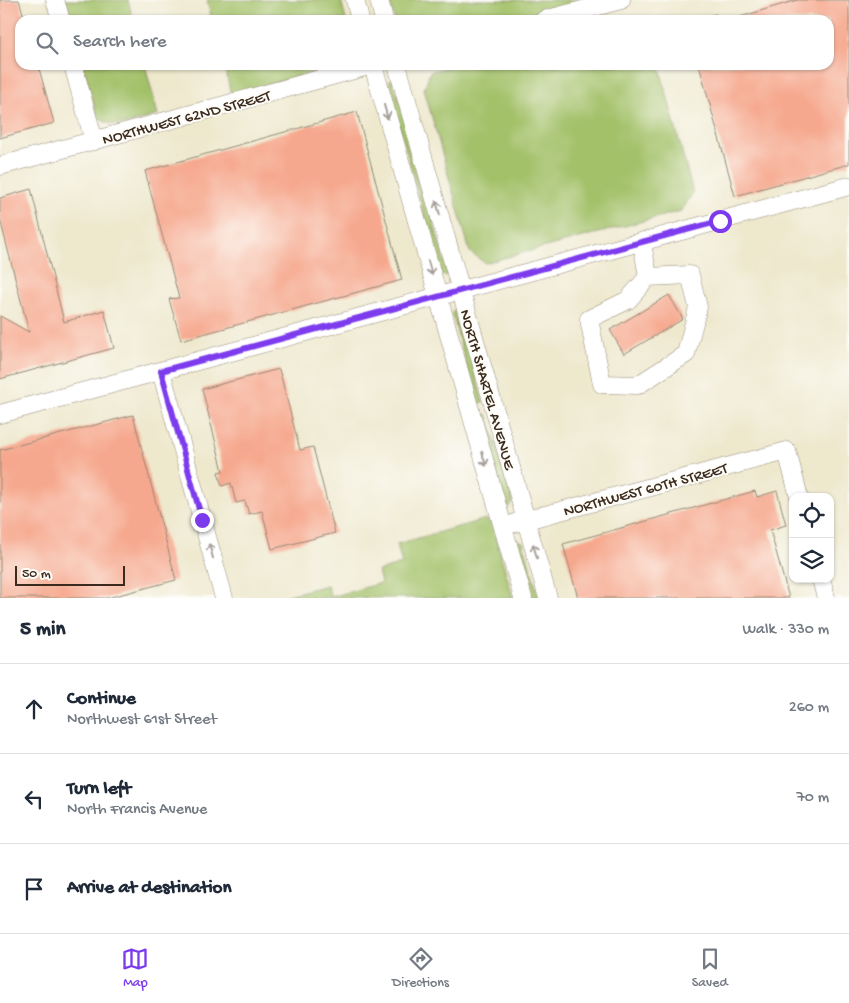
<!DOCTYPE html>
<html lang="en">
<head>
<meta charset="utf-8">
<style>
  body { margin:0; font-family:"Gochi Hand",sans-serif; background:#f6f6f7; color:#1f2937 }
  .controls { position:absolute; right:15px; bottom:15px; display:grid; overflow:hidden; border-radius:10px; box-shadow:0 1px 4px #0004 }
  .controls button { width:45px; height:45px; display:grid; place-items:center; padding:0; border:0; border-bottom:1px solid #e0e1e3; background:#fff; color:#1f2937; font:25px sans-serif }
  .scale { position:absolute; left:15px; bottom:12px; width:110px; box-sizing:border-box; padding-left:5px; border:2px solid #3b2a1e; border-top:0; font-size:14px; line-height:18px; white-space:nowrap; color:#3b2a1e; -webkit-text-stroke:4px #fdfcf7; paint-order:stroke }
  .stop { position:absolute; width:15px; height:15px; margin:-11px; border:4px solid #7c3aed; border-radius:50%; background:#fff }
  .stop.end { background:#7c3aed; border-color:#fff; box-shadow:0 1px 5px #0008 }
  .list { margin:0; padding:0; list-style:none }
  h2 { display:flex; justify-content:space-between; align-items:center; height:65px; margin:0; padding:0 20px; font-size:21px }
  h2 small { font-size:16px; font-weight:400; color:#747a83 }
  .list li { display:grid; grid-template-columns:32px 1fr auto; gap:15px; align-items:center; box-sizing:border-box; height:90px; padding:0 20px; border-top:1px solid #e0e1e3 }
  .list b { display:block; font-size:19px; white-space:nowrap }
  .list p { margin:0; font-size:16px; white-space:nowrap; color:#747a83 }
  .list em { font-size:16px; font-style:normal; color:#747a83 }
  .icon { flex:none; width:28px; height:28px; fill:none; stroke:currentColor; stroke-width:2; stroke-linecap:round; stroke-linejoin:round }
  .map { position:relative; flex:none; width:849px; height:598px; overflow:hidden }
  .search { position:absolute; background:#fff; box-shadow:0 1px 4px #0004; left:15px; right:15px; top:15px; height:55px; display:flex; align-items:center; gap:12px; box-sizing:border-box; padding:0 18px; border-radius:15px; color:#747a83; font-size:19px }
  .sheet { height:335px; background:#fff }
  nav { display:flex; justify-content:space-around; align-items:center; box-sizing:border-box; height:70px; border-top:1px solid #e0e1e3; background:#fff; font-size:14px; color:#747a83 }
  nav a { display:grid; justify-items:center; gap:2px }
  nav .on { color:#7c3aed }
  .map>svg:first-child { display:block }
  .green { fill:#a3c169; stroke:#6f7644 }
  .building { fill:#f6a88e }
  .lines { fill:none; stroke-linecap:round; stroke-linejoin:round }
  .minor-casing { stroke:#948976; stroke-width:19 }
  .minor { stroke:#fff; stroke-width:18 }
  .oneway { stroke:#a79f9a }
  .route { stroke:#7c3aed; stroke-width:6 }
  .labels { text-anchor:middle; stroke-width:4; stroke-linejoin:round; paint-order:stroke }
  .street-label { font-size:16px; fill:#3b2a1e; stroke:#fdfcf7 }
</style>
</head>
<body>
<div class="map">
<svg width="849" height="598" viewBox="0 0 849 598">
  <rect width="100%" height="100%" fill="#fdfcf7"/>
  <filter id="ink" filterUnits="userSpaceOnUse"><feTurbulence type="fractalNoise" baseFrequency=".02" numOctaves="2"/><feDisplacementMap in="SourceGraphic" scale="10" xChannelSelector="R" yChannelSelector="G"/><feConvolveMatrix kernelMatrix="1 2 1 2 8 2 1 2 1" color-interpolation-filters="sRGB"/></filter>
  <filter id="wash" filterUnits="userSpaceOnUse"><feTurbulence type="fractalNoise" baseFrequency=".0096" numOctaves="4" result="noise"/><feDisplacementMap in="SourceGraphic" scale="20" xChannelSelector="R" yChannelSelector="G"/><feGaussianBlur stdDeviation="1.12" result="paint"/><feColorMatrix in="noise" values="0 0 0 0 0 0 0 0 0 0 0 0 0 0 0 0 0 1.4 0 .05"/><feComposite in="paint" operator="in"/></filter>
  <g filter="url(#wash)">
    <rect width="100%" height="100%" fill="#eee8cd"/>
    <!-- green -->
    <path class="green" d="M64,0H128L133,20H70Z
      M207,0H341L346,20H212Z
      M389,0H586L511,20H395Z
      M83,65H145L158,115C138,120 112,134 97,115Z
      M224,65H338V66L231,94Z
      M456,65H659L693,193L681,211L485,263L470,252L424,89L430,72Z
      M390,80H393L448,274L445,276L441,274L388,86Z
      M454,310L459,313L483,402L477,404L452,313Z
      M487,414L513,503L509,507L506,505L480,416Z
      M486,519L492,524L513,598H277L327,585L331,597L381,583L378,571L402,564L397,544Z
      M518,540L523,542L539,598H531L516,542Z"/>
    <g id="blocks">
      <!-- building -->
      <path class="building" d="M0,0H19L25,20H20V65H38L54,123L0,138Z
        M797,0H849V164L735,196L699,65H829V20H730Z
        M716,14L717,20H694V19Z
        M357,112L402,280L181,340L169,299L179,298L145,171Z
        M31,189L64,322L104,310L114,348L0,379V316L29,332L0,219V198Z
        M669,295L683,319L624,354L610,330Z
        M279,369L300,450L313,447L335,533L272,549L262,511L249,514L245,501L236,503L231,483L222,486L218,472L223,471L202,389Z
        M133,415L176,580L107,598H0V450Z
        M755,491L757,497L777,491L786,525L770,530L789,598H578L563,544Z"/>
    </g>
  </g>
  <g filter="url(#ink)">
    <use href="#blocks" fill-opacity="0" stroke="#948976" stroke-width="1"/>
    <g class="lines">
      <!-- minor casing -->
      <g class="minor-casing">
        <path id="minor" d="M55,0L61,20
          M355,0L360,20
          M379,0L384,20
          M544,20L621,0
          M73,65L94,141
          M373,65L523,598
          M397,65L548,598
          M0,166L372,65
          M642,243L648,277L628,300L589,319L602,384L638,385L686,354L698,307L690,275L648,277
          M161,371L224,598
          M0,414L849,186
          M515,523L787,451L799,497
          M821,579L826,598"/>
      </g>
      <!-- minor -->
      <use href="#minor" class="minor"/>
    </g>
    <!-- one-way arrows -->
    <defs><path id="oneway-shaft" d="M-6 0H5M1.5-3L5.5 0L1.5 3" fill="none" stroke-width="1.6" stroke-linecap="round" stroke-linejoin="round" transform="scale(1.25)"/></defs>
    <g class="oneway">
      <use href="#oneway-shaft" transform="translate(386 112) rotate(74)"/>
      <use href="#oneway-shaft" transform="translate(438 208) rotate(-106)"/>
      <use href="#oneway-shaft" transform="translate(430 268) rotate(74)"/>
      <use href="#oneway-shaft" transform="translate(484 459) rotate(74)"/>
      <use href="#oneway-shaft" transform="translate(211 551) rotate(-106)"/>
      <use href="#oneway-shaft" transform="translate(535 551) rotate(-106)"/>
    </g>
  </g>
  <g class="lines" filter="url(#ink)">
    <!-- route -->
    <path class="route" d="M202,520L161,371L720,221"/>
  </g>
  <g class="labels">
    <!-- street labels -->
    <g class="street-label">
      <text transform="translate(186 116) rotate(-15)" y="6">NORTHWEST 62ND STREET</text>
      <text transform="translate(489 389) rotate(74)" y="6">NORTH SHARTEL AVENUE</text>
      <text transform="translate(645 488) rotate(-15)" y="6">NORTHWEST 60TH STREET</text>
    </g>
  </g>
</svg>
<div class="controls">
<button><svg class="icon" aria-label="locate" viewBox="0 0 24 24"><circle cx="12" cy="12" r="6"/><path d="M12 2v4M12 18v4M2 12h4M18 12h4"/></svg></button>
<button><svg class="icon" aria-label="layers" viewBox="0 0 24 24"><path d="M12 4l9 5-9 5-9-5zM3 14l9 5 9-5"/></svg></button>
</div>
<div class="scale">50 m</div>
<div class="stop" style="left:720px;top:221px"></div>
<div class="stop end" style="left:202px;top:520px"></div>
<div class="search"><svg class="icon" aria-label="search" viewBox="0 0 24 24"><circle cx="10" cy="10" r="6"/><path d="M15 15l6 6"/></svg>Search here</div>
</div>
<section class="sheet">
<h2>5 min<small>Walk · 330 m</small></h2>
<ul class="list">
<li><svg class="icon" aria-label="ahead" viewBox="0 0 24 24"><path d="M12 20V5M6 11l6-6 6 6"/></svg><div><b>Continue</b><p>Northwest 61st Street</p></div><em>260 m</em></li>
<li><svg class="icon" aria-label="left" viewBox="0 0 24 24"><path d="M17 20v-9H6M10 6l-5 5 5 5"/></svg><div><b>Turn left</b><p>North Francis Avenue</p></div><em>70 m</em></li>
<li><svg class="icon" aria-label="arrive" viewBox="0 0 24 24"><path d="M6 21V4h12l-3 4 3 4H6"/></svg><div><b>Arrive at destination</b></div></li>
</ul>
</section>
<nav>
<a class="on"><svg class="icon" aria-label="map" viewBox="0 0 24 24"><path d="M3 6l6-2 6 2 6-2v14l-6 2-6-2-6 2zM9 4v14M15 6v14"/></svg>Map</a>
<a><svg class="icon" aria-label="directions" viewBox="0 0 24 24"><path d="M12 3l9 9-9 9-9-9zM9 14v-3h6M13 9l2 2-2 2"/></svg>Directions</a>
<a><svg class="icon" aria-label="saved" viewBox="0 0 24 24"><path d="M7 4h10v16l-5-4-5 4z"/></svg>Saved</a>
</nav>
</body>
</html>
